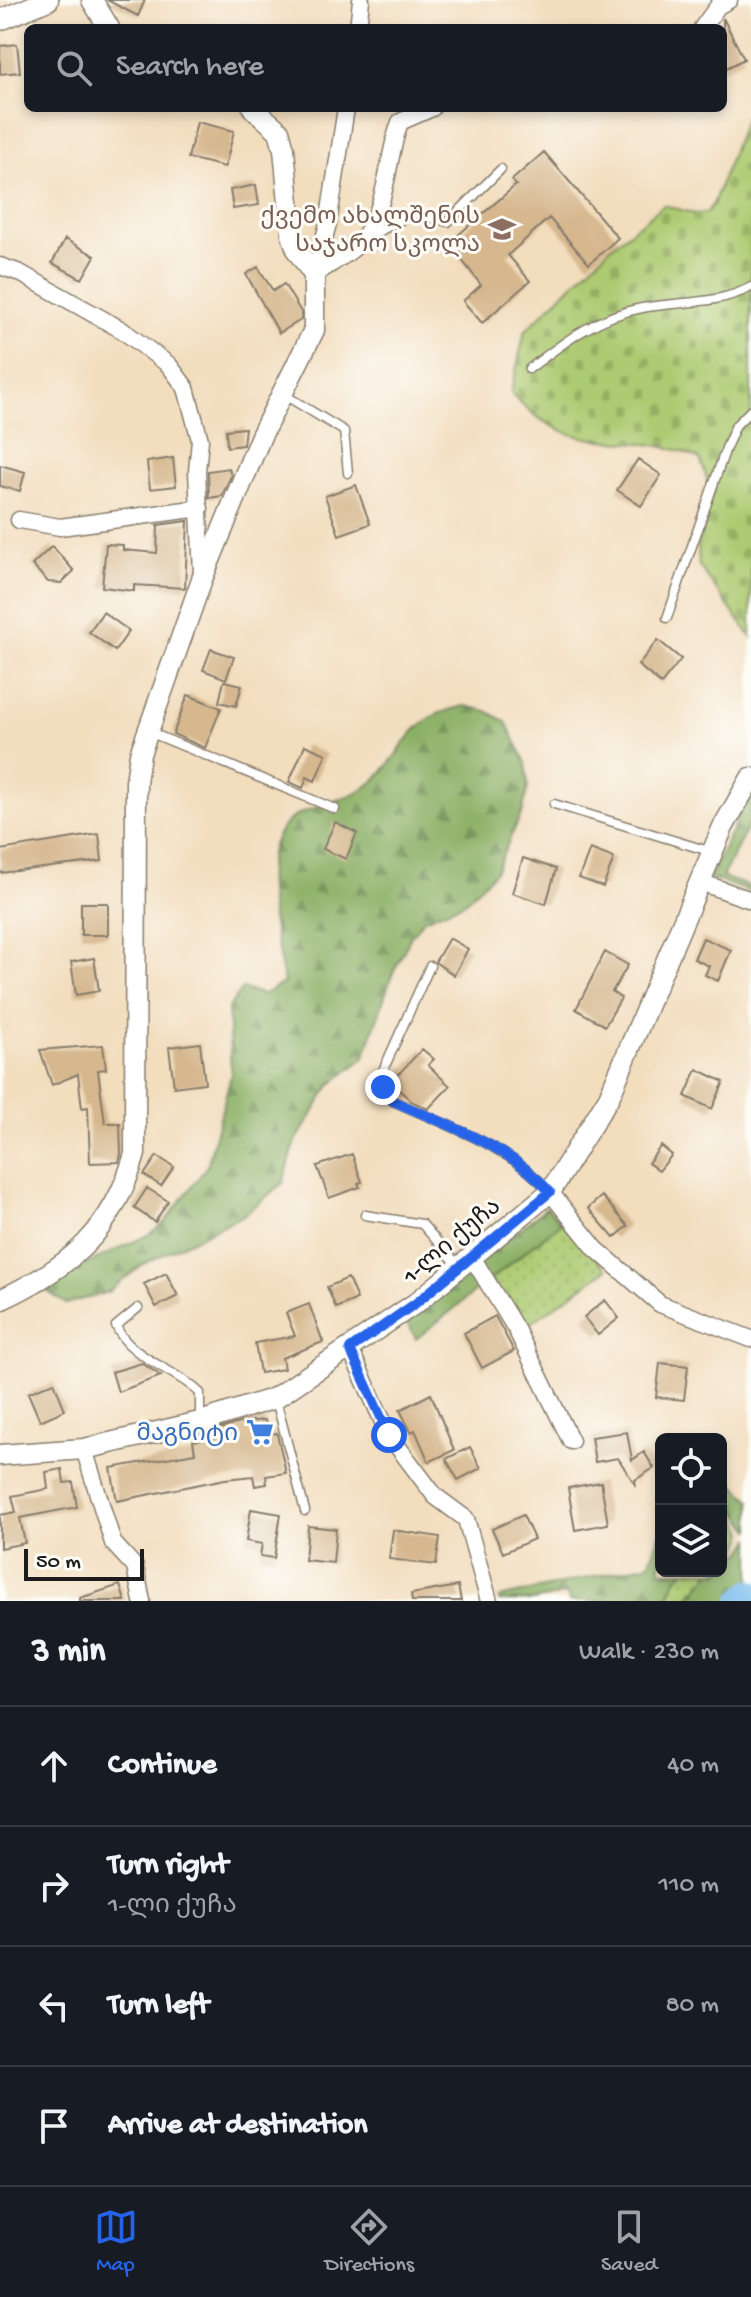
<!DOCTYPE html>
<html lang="en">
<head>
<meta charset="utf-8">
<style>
  body { margin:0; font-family:"Gochi Hand","Noto Sans Georgian",sans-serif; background:#20242c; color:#f1f3f6 }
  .controls { position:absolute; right:24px; bottom:24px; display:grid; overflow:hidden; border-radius:12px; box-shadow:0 4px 12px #0003 }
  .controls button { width:72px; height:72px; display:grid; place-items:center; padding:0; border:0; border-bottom:2px solid #363941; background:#171b24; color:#f1f3f6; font:40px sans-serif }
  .scale { position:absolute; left:24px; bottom:20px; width:120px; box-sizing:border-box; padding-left:8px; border:4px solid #1c1c1c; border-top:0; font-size:22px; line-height:28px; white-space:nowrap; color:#1c1c1c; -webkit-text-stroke:6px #fdfcf7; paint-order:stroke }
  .stop { position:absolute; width:24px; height:24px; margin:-18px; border:6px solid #2563eb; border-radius:50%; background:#fff }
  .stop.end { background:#2563eb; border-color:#fff; box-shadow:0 2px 8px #0008 }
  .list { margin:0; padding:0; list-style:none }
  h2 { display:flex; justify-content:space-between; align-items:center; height:104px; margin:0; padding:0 32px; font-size:34px }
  h2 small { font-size:26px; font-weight:400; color:#9ea1a6 }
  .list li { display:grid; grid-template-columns:52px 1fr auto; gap:24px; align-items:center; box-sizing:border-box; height:120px; padding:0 32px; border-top:2px solid #363941 }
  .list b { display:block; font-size:30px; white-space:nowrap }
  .list p { margin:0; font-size:26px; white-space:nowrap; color:#9ea1a6 }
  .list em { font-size:26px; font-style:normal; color:#9ea1a6 }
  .icon { flex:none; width:44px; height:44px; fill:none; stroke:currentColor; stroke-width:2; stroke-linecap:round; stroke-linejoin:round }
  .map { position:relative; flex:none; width:751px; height:1601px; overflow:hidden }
  .search { position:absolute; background:#171b24; box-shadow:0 4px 12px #0003; left:24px; right:24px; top:24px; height:88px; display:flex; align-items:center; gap:20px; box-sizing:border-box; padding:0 28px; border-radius:12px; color:#9ea1a6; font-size:30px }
  .sheet { height:584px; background:#171b24 }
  nav { display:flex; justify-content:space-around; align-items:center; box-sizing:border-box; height:112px; border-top:2px solid #363941; background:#171b24; font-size:22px; color:#9ea1a6 }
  nav a { display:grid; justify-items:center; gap:4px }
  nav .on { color:#2563eb }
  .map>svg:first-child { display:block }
  .grass { fill:url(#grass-dots); stroke:#647447; stroke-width:2 }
  .forest { fill:url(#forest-firs); stroke:#536640; stroke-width:2 }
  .cemetery { fill:url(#cemetery-stones); stroke:#647447; stroke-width:2 }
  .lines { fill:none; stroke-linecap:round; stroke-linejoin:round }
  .river { stroke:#76bbed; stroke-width:28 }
  .building { fill:#d6b78e }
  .service-casing { stroke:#877c6c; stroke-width:11 }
  .minor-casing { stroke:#877c6c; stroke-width:19 }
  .tertiary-casing { stroke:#877c6c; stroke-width:23 }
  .service { stroke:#fff; stroke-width:8 }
  .minor { stroke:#fff; stroke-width:16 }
  .tertiary { stroke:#fff; stroke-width:20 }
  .route { stroke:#2563eb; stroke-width:10 }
  .labels { text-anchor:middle; stroke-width:6; stroke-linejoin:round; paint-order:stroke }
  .education-label { font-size:24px; fill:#785e54; stroke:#fdfcf7; text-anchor:end }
  .street-label { font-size:24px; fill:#1c1c1c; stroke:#fdfcf7 }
  .shop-label { font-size:24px; fill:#366cbe; stroke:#fdfcf7; text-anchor:end }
</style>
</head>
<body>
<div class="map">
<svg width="751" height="1601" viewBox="0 0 751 1601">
  <defs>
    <pattern id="grass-dots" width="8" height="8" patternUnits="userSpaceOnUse" patternTransform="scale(2)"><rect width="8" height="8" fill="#adcb72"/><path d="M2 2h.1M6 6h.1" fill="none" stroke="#94ae62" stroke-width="1.8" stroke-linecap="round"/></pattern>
    <pattern id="forest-firs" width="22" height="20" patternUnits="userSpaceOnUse" patternTransform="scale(2)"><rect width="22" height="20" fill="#8aaf64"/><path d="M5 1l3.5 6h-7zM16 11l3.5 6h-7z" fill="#708e52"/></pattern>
    <pattern id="cemetery-stones" width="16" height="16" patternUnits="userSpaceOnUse" patternTransform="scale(2)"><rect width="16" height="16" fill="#adcb72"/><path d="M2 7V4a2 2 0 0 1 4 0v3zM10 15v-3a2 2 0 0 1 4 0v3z" fill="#94ae62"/></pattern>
  </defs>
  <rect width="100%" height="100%" fill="#fdfcf7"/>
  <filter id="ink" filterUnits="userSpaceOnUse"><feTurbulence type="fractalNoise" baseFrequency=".0125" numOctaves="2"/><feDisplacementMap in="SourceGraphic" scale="16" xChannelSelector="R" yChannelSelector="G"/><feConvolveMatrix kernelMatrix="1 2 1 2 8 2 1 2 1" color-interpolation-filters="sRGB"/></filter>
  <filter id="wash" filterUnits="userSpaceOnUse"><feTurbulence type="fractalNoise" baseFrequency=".006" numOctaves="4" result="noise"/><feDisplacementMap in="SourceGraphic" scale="32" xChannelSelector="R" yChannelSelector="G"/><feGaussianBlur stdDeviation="1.8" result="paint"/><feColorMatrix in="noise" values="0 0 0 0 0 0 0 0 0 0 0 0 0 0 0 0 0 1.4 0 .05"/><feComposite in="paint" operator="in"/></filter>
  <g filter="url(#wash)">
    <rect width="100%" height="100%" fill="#f2ddbd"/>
    <!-- grass -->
    <path class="grass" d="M561,1223L607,1269L521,1330L491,1279Z
      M725,1505C751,1530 751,1544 721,1564V1515Z
      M684,1571H712L686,1601H667L676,1579Z"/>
    <!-- forest -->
    <path class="forest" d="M465,706L487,711L506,722L526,763L528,786L523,810L495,872L464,903L424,919L411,936L392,975L364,1058L330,1085L296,1141L283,1183L244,1215L143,1264L108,1292L66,1304L47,1291L63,1275L148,1235L165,1222L207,1166L231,1075L228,1008L242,989L264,994L284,983C277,934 245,839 301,813C328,801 358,798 378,777C410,743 410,716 465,706Z
      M751,791V821L722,877L751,887V892L709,878Z
      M547,1207L561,1223L416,1339L407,1322Z
      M721,1472L751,1500V1530L739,1514L726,1506L721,1515Z
      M661,1532V1571H684L676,1579L667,1601H569L567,1594L532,1601H499V1598L649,1564Z
      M751,1539V1601H686L712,1571H721V1564L743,1552Z"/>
    <!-- cemetery -->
    <path class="cemetery" d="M751,102V637L699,566L698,545L712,493L700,459C627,424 578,466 511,393L525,331L613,245L664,205L695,214L706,213L713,204Z"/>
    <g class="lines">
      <!-- river -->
      <path class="river" d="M743,1601L751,1594"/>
    </g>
    <g id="blocks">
      <!-- building -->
      <path class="building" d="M107,0H145L138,16Z
        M723,18L744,59L723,70Z
        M17,44L20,72L0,74V46Z
        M197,122L234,131L225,167L188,158Z
        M544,152L618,238L589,264L549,218L508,255L530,281L482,323L463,301L481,285L449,243L516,185L512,180Z
        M256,185L259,205L233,209L230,190Z
        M65,239L95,256L82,279L52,263Z
        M258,267L273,291L284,284L301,312V320L279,333L246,274Z
        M245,428L243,445L227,447L226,430Z
        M173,458L176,486L150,489L147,462Z
        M638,459L661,475L641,506L617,490Z
        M0,465L25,472L20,491L0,486Z
        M229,468L231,476L222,496L209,498L208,471Z
        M356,485L370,524L339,535L325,496Z
        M188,521L185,588L134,585V591L102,587L106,544L123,545V550L157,553L158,525Z
        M52,546L74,571L61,583L48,582L32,565Z
        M103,612L129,631L115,651L89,632Z
        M658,640L681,659L661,684L638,665Z
        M211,649L234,657L226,679L203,670Z
        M224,681L242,685L236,706L219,702Z
        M188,695L221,708L205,748L173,734Z
        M305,745L326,754L315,781L307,777L303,788L289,782Z
        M335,822L357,833L346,859L323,849Z
        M99,834L102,861L0,873V850Z
        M590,849L614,858L603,887L579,878Z
        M523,858L556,869L546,904L512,893Z
        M81,903H108V935H81Z
        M449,938L468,949L454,975L435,962Z
        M703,938L731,950L718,981L705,975L709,966L694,959Z
        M605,952L628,965L612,992L621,998L605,1026L576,1009Z
        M94,958L99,991L76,995L71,962Z
        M200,1043L205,1083L174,1087L169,1047Z
        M103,1045L106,1069L98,1070L105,1123H120L121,1154L119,1162L90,1163L88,1107L82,1108L78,1074L52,1085L40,1050Z
        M422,1049L434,1059L428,1065L450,1086L428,1109L411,1101L391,1082Z
        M697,1069L724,1082L712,1109L685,1096Z
        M661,1146L672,1155L659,1171L648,1163Z
        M352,1154L362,1182L358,1183L360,1187L329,1198L317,1166Z
        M157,1156L174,1167L161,1186L144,1175Z
        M147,1188L168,1201L155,1222L134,1208Z
        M602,1196L628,1226L614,1238L588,1208Z
        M166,1273L178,1296L156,1307L144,1284Z
        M348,1278L357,1299L336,1308L327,1287Z
        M605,1300L619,1318L598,1335L584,1317Z
        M309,1304L323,1342L282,1358L284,1369L260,1373L255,1343L295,1336L286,1313Z
        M495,1316L514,1351L482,1368L464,1333Z
        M142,1363L161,1376L118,1392L112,1372Z
        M660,1363L688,1366L684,1400L656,1397Z
        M54,1382L65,1410L40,1421L28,1393Z
        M431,1394L454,1450L429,1462L415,1430L411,1432L400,1410Z
        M265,1420L267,1434L277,1433L286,1473L266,1476L267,1484L255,1486L253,1476L225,1479L117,1501L111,1468L195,1453L193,1441L217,1437L216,1430L242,1422Z
        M627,1432L632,1460L644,1452L654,1468L635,1480L636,1486L618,1458L595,1462L591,1437Z
        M470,1447L481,1468L458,1480L446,1459Z
        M62,1469L64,1483L73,1482L77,1507L20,1518L25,1543L0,1548V1515L16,1512L12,1496L48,1489L46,1472Z
        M601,1482L608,1524L575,1530L568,1488Z
        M251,1509L281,1514L274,1558L260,1556L262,1544L246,1541Z
        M523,1515L534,1539L503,1553L492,1529Z
        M308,1526L336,1529L333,1563L305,1560Z
        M393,1530L440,1537L436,1565L389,1559Z
        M120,1585L125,1601H80V1598Z
        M458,1586L461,1601H412L411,1594Z"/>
    </g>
  </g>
  <g filter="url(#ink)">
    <use href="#blocks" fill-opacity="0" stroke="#877c6c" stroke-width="2"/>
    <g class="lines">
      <!-- service casing -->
      <g class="service-casing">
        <path id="service" d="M368,237L415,213L448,222L501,169
          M529,369C564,342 597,316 642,308C678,301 718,305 751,287
          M283,394L344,431L348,473
          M667,618L726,448L736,425L751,410
          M149,732L335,809
          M554,804L712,852
          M430,966L381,1075L383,1087L393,1101C448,1126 508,1145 549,1191
          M365,1215L422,1224L459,1266
          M138,1308L116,1326C129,1358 176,1369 200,1393V1421
          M276,1400L305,1511"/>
      </g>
      <!-- minor casing -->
      <g class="minor-casing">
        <path id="minor" d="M358,28L361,0
          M702,28L718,6L729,0
          M0,266L20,273L122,330L169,365L186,388L200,440L197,471L202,573
          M314,275C329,264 354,252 364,237C389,202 386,160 400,122L432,108
          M314,275L328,224L346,108
          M19,520L60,527L200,508
          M700,882L751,900
          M550,1192L596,1249L660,1304L751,1339
          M472,1257L516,1329L571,1441
          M350,1349L389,1435L435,1496L466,1519L489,1601
          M84,1449L113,1543L135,1567L142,1601"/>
      </g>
      <!-- tertiary casing -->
      <g class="tertiary-casing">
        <path id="tertiary" d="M92,0L109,28
          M0,20L48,0
          M0,1300C71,1267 113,1231 135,1154L136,782L140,754L202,579L261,436L314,330V275L298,252L292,235L284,149L279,131L253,108
          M0,1455L84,1449L200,1422L275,1398L416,1303L550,1192L609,1097L723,827L751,778"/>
      </g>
      <!-- service -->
      <use href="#service" class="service"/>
      <!-- minor -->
      <use href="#minor" class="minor"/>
      <!-- tertiary -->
      <use href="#tertiary" class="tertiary"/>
    </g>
  </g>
  <g class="lines" filter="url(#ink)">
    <!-- route -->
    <path class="route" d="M383,1087L393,1101C449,1126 509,1145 550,1192L416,1303L350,1349L389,1435"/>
  </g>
  <!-- icons -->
  <defs>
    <g id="school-bare" transform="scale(2.16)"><path d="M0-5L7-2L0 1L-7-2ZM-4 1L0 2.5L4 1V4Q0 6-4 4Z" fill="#8d6e63" stroke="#fdfcf7" stroke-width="2.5" paint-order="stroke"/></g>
    <g id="supermarket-bare" transform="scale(2.16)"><path d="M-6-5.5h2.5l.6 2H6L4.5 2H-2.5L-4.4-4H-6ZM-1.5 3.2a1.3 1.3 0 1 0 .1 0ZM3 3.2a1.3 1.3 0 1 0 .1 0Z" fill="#3f7fe0" stroke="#fdfcf7" stroke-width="2.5" paint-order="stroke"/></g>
  </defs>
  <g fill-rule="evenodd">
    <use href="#school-bare" x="502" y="229"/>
    <use href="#supermarket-bare" x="260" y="1432"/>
  </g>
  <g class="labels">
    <!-- education labels -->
    <g class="education-label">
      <text x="480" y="223">ქვემო ახალშენის<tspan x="480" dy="28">საჯარო სკოლა</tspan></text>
    </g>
    <!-- street labels -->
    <g class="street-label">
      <text transform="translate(451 1240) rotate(-40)" y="8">1-ლი ქუჩა</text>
    </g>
    <!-- shop labels -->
    <g class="shop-label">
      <text x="238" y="1440">მაგნიტი</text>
    </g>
  </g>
</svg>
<div class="controls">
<button><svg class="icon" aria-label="locate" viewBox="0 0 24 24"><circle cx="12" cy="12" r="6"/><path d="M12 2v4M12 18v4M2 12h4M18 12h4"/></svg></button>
<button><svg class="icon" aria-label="layers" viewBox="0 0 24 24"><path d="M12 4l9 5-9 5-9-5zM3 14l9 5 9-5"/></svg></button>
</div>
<div class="scale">50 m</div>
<div class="stop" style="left:389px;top:1435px"></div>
<div class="stop end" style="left:383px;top:1087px"></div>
<div class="search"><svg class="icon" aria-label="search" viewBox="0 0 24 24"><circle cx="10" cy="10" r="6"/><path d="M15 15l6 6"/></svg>Search here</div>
</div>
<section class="sheet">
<h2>3 min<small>Walk · 230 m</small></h2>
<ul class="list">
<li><svg class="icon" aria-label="ahead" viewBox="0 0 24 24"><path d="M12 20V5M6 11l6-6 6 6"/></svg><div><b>Continue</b></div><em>40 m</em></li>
<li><svg class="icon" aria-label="right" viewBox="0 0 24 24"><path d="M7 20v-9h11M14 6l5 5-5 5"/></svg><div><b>Turn right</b><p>1-ლი ქუჩა</p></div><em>110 m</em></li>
<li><svg class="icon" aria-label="left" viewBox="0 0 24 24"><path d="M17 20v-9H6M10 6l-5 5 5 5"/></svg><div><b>Turn left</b></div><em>80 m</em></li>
<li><svg class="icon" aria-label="arrive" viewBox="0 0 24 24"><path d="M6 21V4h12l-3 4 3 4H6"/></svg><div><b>Arrive at destination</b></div></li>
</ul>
</section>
<nav>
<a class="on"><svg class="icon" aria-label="map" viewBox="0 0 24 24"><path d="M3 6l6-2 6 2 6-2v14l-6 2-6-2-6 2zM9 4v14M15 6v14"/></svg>Map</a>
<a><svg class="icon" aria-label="directions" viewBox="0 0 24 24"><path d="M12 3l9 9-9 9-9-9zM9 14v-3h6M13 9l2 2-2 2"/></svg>Directions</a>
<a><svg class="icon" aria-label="saved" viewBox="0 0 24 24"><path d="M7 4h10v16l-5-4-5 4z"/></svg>Saved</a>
</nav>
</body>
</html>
